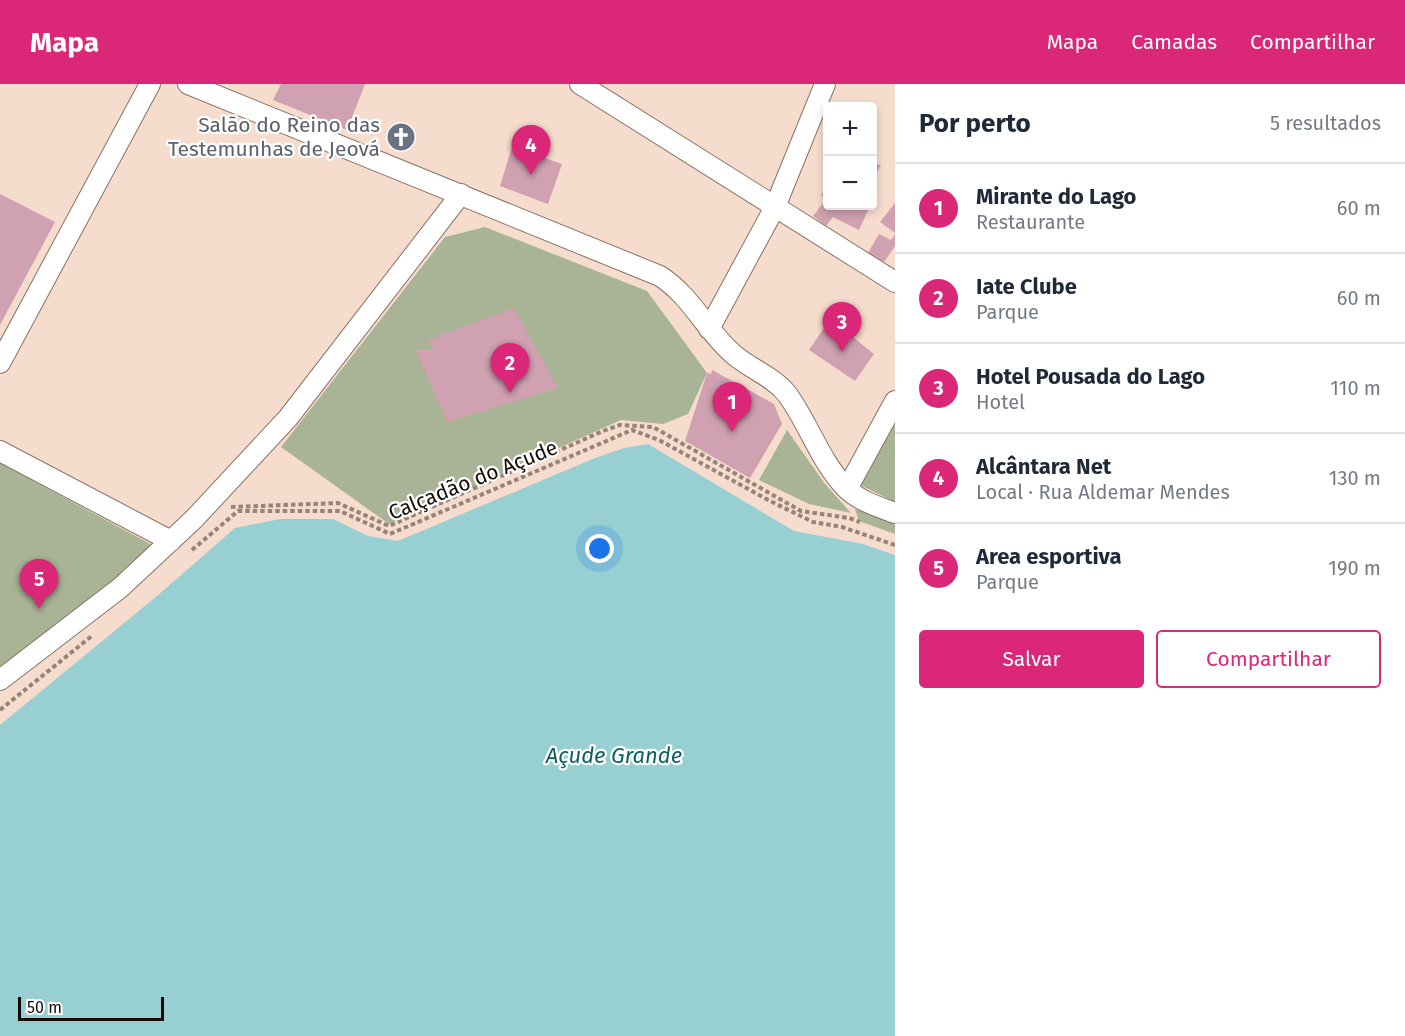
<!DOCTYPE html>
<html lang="pt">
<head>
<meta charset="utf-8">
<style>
  body { margin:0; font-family:"Fira Sans",sans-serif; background:#f6f6f7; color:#1f2937 }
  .controls { position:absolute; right:18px; top:18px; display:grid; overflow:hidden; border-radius:6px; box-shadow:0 3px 9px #0003 }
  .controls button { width:54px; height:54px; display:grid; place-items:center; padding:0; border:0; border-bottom:2px solid #e0e1e3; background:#fff; color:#1f2937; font:30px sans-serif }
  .scale { position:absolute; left:18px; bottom:15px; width:146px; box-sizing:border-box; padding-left:6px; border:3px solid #140b06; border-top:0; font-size:16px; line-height:21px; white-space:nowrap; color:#140b06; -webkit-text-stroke:4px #fff; paint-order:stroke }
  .you { position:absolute; left:600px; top:465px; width:21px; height:21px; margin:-15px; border:4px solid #fff; border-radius:50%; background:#1a73e8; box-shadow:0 0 0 9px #1a73e833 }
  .badge { display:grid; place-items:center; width:39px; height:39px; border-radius:50%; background:#db2777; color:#fff; font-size:20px; font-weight:700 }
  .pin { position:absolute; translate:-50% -50px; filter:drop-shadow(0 2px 3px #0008) }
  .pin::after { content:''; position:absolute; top:32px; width:21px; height:18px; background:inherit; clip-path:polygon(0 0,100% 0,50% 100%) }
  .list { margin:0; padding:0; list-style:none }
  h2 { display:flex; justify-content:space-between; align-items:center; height:78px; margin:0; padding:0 24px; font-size:26px }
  h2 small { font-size:20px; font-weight:400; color:#747a83 }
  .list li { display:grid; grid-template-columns:39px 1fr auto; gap:18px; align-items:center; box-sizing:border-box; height:90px; padding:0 24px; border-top:2px solid #e0e1e3 }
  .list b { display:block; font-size:22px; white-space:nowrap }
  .list p { margin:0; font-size:20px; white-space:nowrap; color:#747a83 }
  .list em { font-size:20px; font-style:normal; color:#747a83 }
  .actions { display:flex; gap:12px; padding:18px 24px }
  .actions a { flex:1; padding:14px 0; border:2px solid #db2777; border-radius:6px; text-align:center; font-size:21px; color:#db2777 }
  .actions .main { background:#db2777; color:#fff }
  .map { position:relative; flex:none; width:895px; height:952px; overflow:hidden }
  header { display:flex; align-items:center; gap:36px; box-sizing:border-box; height:84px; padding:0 30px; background:#db2777; color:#fff }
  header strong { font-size:28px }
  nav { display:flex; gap:33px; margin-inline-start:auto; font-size:21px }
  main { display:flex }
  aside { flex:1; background:#fff }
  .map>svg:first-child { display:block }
  .green { fill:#a8b495 }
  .water { fill:#97cfd3 }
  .building { fill:#d0a1b0 }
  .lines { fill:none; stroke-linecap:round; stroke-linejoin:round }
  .minor-casing { stroke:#897264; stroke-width:22 }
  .path { stroke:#978479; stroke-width:4; stroke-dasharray:4.5 3; stroke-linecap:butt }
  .minor { stroke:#fff; stroke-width:20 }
  .labels { text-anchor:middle; stroke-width:4.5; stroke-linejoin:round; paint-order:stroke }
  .worship-label { font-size:21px; fill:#5b616d; stroke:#fff; text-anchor:end }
  .street-label { font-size:21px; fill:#140b06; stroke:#fff }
  .water-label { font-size:22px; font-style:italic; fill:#0e5e62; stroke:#fff }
</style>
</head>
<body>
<header>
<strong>Mapa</strong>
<nav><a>Mapa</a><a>Camadas</a><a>Compartilhar</a></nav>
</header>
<main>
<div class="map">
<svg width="895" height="952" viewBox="0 0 895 952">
  <rect width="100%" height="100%" fill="#f6dccc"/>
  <!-- green -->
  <path class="green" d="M485,143L647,207L707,289L688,330L663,340L621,336L389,440L281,363L445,153Z
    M895,336V418L860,401Z
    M787,346L825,400L851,429L809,420L759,396Z
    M0,379L154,462L116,501L0,590Z
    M855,425L895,439V450L859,437Z"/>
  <!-- water -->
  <path class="water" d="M648,360L794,447L863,460L895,471V952H0V641L157,512L235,444L280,435H333L368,452L398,457L595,374L624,364Z"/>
  <!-- building -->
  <path class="building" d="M281,0H365L347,46L273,16Z
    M512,63L562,80L548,120L500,102Z
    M873,79L881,81L873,96Z
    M828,100V122H870L859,146L833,133L826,142L813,132L826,115L821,111Z
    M0,110L55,138L0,241Z
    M895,119V149L880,138Z
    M879,150L891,156L895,150V162L884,178L868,169Z
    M514,224L558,304L447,338L416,266H434L428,256Z
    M830,235L874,270L855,297L809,266Z
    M712,286L774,320L782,340L750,394L685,357L707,289L711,290Z"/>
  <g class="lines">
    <!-- minor casing -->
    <g class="minor-casing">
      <path id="minor" d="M188,0L660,192C692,213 704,244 732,269C748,284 773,292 787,310C809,340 820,377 846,404C859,417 879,423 895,429
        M580,0L895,198
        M709,245L775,123L825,0
        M0,279L150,0
        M0,367L171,457
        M847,405L895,317
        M0,596L120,504L194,435L288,334L461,110"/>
    </g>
    <!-- path -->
    <path class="path" d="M231,423L338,419L389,442L603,347L620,341L653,343L801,427L849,434L860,438
      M192,466L238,427H340L390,450L632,346L659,356L770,417L813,438L842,443L895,461
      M0,626L93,551"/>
    <!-- minor -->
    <use href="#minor" class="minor"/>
  </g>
  <!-- icons -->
  <defs>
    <g id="church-disc" transform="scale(1.5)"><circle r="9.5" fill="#6b7280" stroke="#fff"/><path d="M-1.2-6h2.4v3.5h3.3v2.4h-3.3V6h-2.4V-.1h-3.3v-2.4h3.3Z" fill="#fff"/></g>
  </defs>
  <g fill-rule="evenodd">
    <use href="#church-disc" x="401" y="53"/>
  </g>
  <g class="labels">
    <!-- worship labels -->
    <g class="worship-label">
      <text x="380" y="48">Salão do Reino das<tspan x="380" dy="24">Testemunhas de Jeová</tspan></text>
    </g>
    <!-- street labels -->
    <g class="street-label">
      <text transform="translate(473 396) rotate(-22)" y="7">Calçadão do Açude</text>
    </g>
    <!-- water labels -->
    <g class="water-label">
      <text x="614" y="679">Açude Grande</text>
    </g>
  </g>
</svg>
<div class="controls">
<button>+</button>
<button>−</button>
</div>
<div class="scale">50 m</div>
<div class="you"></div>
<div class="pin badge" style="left:732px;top:348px">1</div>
<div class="pin badge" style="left:510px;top:309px">2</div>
<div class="pin badge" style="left:842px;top:268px">3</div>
<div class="pin badge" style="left:531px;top:91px">4</div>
<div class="pin badge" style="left:39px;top:525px">5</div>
</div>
<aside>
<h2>Por perto<small>5 resultados</small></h2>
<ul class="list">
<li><span class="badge">1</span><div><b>Mirante do Lago</b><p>Restaurante</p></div><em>60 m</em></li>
<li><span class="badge">2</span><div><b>Iate Clube</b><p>Parque</p></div><em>60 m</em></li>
<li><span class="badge">3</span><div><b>Hotel Pousada do Lago</b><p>Hotel</p></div><em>110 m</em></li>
<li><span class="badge">4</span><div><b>Alcântara Net</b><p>Local · Rua Aldemar Mendes</p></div><em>130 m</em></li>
<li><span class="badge">5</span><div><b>Area esportiva</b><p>Parque</p></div><em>190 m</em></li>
</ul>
<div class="actions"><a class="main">Salvar</a><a>Compartilhar</a></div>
</aside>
</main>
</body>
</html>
